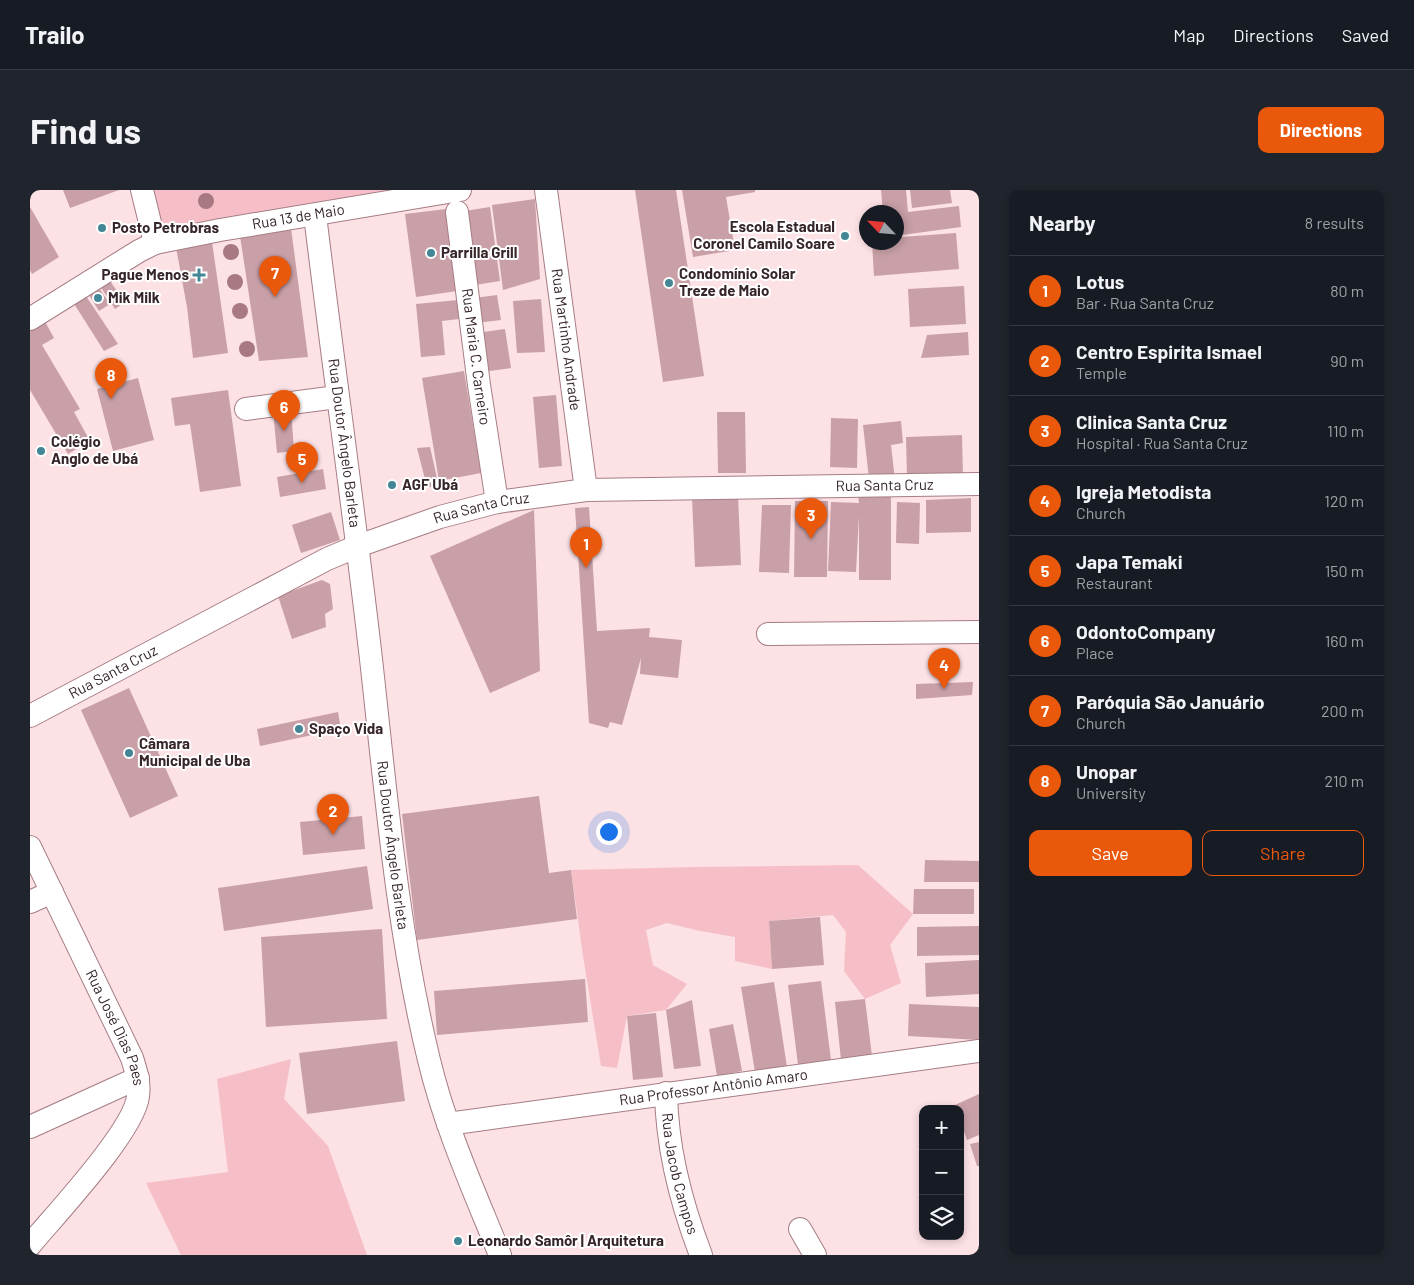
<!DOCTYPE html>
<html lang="en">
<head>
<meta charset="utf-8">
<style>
  body { margin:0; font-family:Barlow,sans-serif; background:#20242c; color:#f1f3f6 }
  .controls { position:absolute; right:15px; bottom:15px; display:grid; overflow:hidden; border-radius:10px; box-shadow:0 2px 8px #0003 }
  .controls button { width:45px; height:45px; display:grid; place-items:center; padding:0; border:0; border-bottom:1px solid #363941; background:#171b24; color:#f1f3f6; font:25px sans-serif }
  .compass { position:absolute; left:829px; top:15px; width:45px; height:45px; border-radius:50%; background:#171b24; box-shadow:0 2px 8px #0003; rotate:296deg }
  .you { position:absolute; left:578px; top:641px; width:18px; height:18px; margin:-12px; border:4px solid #fff; border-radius:50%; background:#1a73e8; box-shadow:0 0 0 8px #1a73e833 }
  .badge { display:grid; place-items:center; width:32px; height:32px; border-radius:50%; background:#ea580c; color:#fff; font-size:16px; font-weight:700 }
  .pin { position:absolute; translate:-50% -41px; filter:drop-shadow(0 1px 2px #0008) }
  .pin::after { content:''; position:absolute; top:26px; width:18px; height:15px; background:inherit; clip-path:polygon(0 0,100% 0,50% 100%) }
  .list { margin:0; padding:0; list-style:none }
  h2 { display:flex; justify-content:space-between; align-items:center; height:65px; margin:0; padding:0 20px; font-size:21px }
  h2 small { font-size:16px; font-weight:400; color:#9ea1a6 }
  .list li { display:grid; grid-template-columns:32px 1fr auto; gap:15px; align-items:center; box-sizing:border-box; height:70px; padding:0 20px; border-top:1px solid #363941 }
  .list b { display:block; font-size:19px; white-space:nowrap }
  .list p { margin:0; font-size:16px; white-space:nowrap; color:#9ea1a6 }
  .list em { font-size:16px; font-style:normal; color:#9ea1a6 }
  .actions { display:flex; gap:10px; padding:15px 20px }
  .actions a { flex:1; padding:11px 0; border:1px solid #ea580c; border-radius:10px; text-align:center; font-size:18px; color:#ea580c }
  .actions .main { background:#ea580c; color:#fff }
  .icon { flex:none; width:28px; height:28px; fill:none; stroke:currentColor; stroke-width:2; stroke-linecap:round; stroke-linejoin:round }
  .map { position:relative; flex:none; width:949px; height:1065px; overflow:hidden; border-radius:10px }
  header { display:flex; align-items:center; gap:30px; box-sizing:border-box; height:70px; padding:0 25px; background:#171b24; border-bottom:1px solid #363941 }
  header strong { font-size:24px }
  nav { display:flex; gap:28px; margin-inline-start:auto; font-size:18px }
  .intro { display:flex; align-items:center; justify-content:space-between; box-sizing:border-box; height:120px; padding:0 30px }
  h1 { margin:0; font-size:35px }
  .button { padding:12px 22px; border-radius:10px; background:#ea580c; color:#fff; font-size:18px; font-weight:700 }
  main { display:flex; gap:30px; padding:0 30px }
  aside { flex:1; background:#171b24; border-radius:10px; box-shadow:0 2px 8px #0003 }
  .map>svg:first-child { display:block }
  .green { fill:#f6bfc8 }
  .building { fill:#c9a0a7 }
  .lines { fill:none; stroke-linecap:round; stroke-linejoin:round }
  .minor-casing { stroke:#a57d84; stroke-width:24 }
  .minor { stroke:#fff; stroke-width:22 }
  .tree { fill:#a87883 }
  .poi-dot { fill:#438696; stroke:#fff; stroke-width:2 }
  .labels { text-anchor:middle; stroke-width:4; stroke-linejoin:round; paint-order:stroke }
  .street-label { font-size:15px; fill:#362629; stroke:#fff }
  .poi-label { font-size:15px; font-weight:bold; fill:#362629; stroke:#fff; text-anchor:start }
</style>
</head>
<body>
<header>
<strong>Trailo</strong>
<nav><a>Map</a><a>Directions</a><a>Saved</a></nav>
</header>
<div class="intro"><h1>Find us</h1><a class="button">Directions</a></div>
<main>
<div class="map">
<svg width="949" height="1065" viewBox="0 0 949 1065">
  <rect width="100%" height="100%" fill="#fce1e5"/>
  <!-- green -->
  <path class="green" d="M121,0H388L389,2L132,40Z
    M828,675L883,724L860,755L871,793L835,809L814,781L816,742L803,725L739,731L742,779L705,771V747L670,741L637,733L616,740L623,775L657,794L636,820L597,826L587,878L571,876L553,766L541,680L664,677Z
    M261,869L254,909L298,956L337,1065H151L116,993L198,982L187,889Z"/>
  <!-- building -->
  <path class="building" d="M33,0H89L40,18Z
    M605,0H646L674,186L633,192Z
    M652,0H725V2L696,7L705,60L663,67Z
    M851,0H876L878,22L929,16L931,37L872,45V47L926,43L929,79L844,86L842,52H866V22H853Z
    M880,0H920L922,13L882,18Z
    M505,9L510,89L473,100L462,15Z
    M0,17L29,67L2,84L0,80Z
    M460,17L470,91L439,96L428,22Z
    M416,19L427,101L386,107L375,24Z
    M261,38L278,167L229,171L210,46Z
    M145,52H182L198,163L163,168L157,117Z
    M79,90L95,112L85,119L70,96Z
    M67,95L80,114L69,121L57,102Z
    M934,96L936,134L880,137L878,99Z
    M54,103L88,154L74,161L41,109Z
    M467,105L471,130L446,133L444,108Z
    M511,109L515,162L487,163L483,111Z
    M428,110L429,129L412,131L415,165L391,167L386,114Z
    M13,128L24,148L12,155L50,219L44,222L60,251L38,264L0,200V136Z
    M475,139L481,178L452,182L446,143Z
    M938,142L939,165L891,168L897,145Z
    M434,181L451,283L409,291L392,188Z
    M108,188L124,250L83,261L67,199Z
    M198,200L211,296L170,302L160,234L145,236L141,208Z
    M526,205L532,276L509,278L503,207Z
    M261,218L264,261L247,263L243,220Z
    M687,222H715L716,283H688Z
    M801,228L828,229L827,278L800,277Z
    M871,231L873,253L861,255L865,290L839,289L833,235Z
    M932,245L933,287L877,288L876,247Z
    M400,257L409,297H397L387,258Z
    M293,279L296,299L250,307L247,287Z
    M708,305L711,375L665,377L662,307Z
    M828,305H861V390H829V326L826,382L798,381L801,312L829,313Z
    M941,308V342L896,343V310Z
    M765,311H798L797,387H764Z
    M867,312L890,313L889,354L866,353Z
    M732,315H761L759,383L729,382Z
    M559,317L567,441L620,438L619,447L652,450L648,488L610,484L611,468L592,535L580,532L578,538L559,533L545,318Z
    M504,320L510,481L460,503L400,366Z
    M301,322L310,350L271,363L262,335Z
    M292,390L300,394L303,419L295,424L296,437L262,449L248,406Z
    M943,492L942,505L886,509V494Z
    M99,498L148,606L100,628L51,520Z
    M308,522L311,539L230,556L227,539Z
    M509,606L519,683L541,680L547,729L387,750L372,624Z
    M332,626L335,659L273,665L270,632Z
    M895,670L949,671V692H894Z
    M337,676L343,719L194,741L188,698Z
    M884,699H944V724H883Z
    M790,727L794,775L742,779L739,731Z
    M949,736V765L887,766V737Z
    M352,739L357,829L236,837L231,747Z
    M949,770V804L896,807L895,773Z
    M555,789L558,832L407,845L404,801Z
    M791,791L801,870L768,875L758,795Z
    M744,792L757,877L725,882L711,797Z
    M835,809L842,866L811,870L805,812Z
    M662,810L671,876L644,879L636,820Z
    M879,814L949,817V850L878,846Z
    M626,823L633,887L603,890L597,826Z
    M703,834L712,881L687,886L679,839Z
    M367,851L375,911L277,924L269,863Z
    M949,904V945L937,950L930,930V919H926L925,915Z
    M949,952V976H947L940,954Z"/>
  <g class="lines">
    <!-- minor casing -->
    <g class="minor-casing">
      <g id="minor">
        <path d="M112,0L125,53"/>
        <path id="s1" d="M516,0L556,300"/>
        <path id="s2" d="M427,22L449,195L467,312"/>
        <path id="s3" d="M285,25C303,173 324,321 341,469C356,603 367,739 399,870C415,937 444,1001 470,1065"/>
        <path id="s4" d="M0,129L109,61L125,53L190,40L430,0"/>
        <path d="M216,219L307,207"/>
        <path d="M738,444L949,442"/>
        <path id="s5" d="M0,526L297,369L328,356L410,327L467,312L556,300L949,294"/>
        <path id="s6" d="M0,657L102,868C106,881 110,892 108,906C105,940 24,1026 0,1055"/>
        <path d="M0,712L22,702"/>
        <path id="s7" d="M636,903C637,958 651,1013 671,1065"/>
        <path id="s8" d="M418,934L949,861"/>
        <path d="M0,937L108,888"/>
        <path d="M770,1039L785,1065"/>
      </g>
    </g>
    <!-- minor -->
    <use href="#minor" class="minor"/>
  </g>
  <!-- trees -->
  <g class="tree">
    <circle cx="176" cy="11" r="8"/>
    <circle cx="201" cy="62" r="8"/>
    <circle cx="205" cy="92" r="8"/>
    <circle cx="210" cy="121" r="8"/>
    <circle cx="217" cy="159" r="8"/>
  </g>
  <!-- markers -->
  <g class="poi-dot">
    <circle cx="72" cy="38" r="5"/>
    <circle cx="815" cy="46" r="5"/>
    <circle cx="401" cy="63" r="5"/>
    <path d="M166.5 77.5h5v5h5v5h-5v5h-5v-5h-5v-5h5z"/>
    <circle cx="639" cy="93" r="5"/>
    <circle cx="68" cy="108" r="5"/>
    <circle cx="11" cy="261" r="5"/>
    <circle cx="362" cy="295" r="5"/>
    <circle cx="269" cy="539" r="5"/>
    <circle cx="99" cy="563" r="5"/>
    <circle cx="428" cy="1051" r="5"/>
  </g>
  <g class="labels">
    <!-- street labels -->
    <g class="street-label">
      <text dy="5" stroke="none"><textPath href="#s4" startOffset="292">Rua 13 de Maio</textPath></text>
      <text dy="5" stroke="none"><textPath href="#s1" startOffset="151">Rua Martinho Andrade</textPath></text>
      <text dy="5" stroke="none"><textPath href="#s2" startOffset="146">Rua Maria C. Carneiro</textPath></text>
      <text dy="5" stroke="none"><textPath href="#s3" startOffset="230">Rua Doutor Ângelo Barleta</textPath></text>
      <text dy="5" stroke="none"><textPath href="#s5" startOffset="904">Rua Santa Cruz</textPath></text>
      <text dy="5" stroke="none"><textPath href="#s5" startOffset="499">Rua Santa Cruz</textPath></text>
      <text dy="5" stroke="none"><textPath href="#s5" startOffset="94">Rua Santa Cruz</textPath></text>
      <text dy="5" stroke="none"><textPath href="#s3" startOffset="635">Rua Doutor Ângelo Barleta</textPath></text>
      <text dy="5" stroke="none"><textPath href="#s6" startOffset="200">Rua José Dias Paes</textPath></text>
      <text dy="5" stroke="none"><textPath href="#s8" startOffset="268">Rua Professor Antônio Amaro</textPath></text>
      <text dy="5" stroke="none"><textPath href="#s7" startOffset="82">Rua Jacob Campos</textPath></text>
    </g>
    <!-- poi labels -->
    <g class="poi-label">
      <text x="805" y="42" text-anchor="end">Escola Estadual<tspan x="805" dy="17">Coronel Camilo Soare</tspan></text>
      <text x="82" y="43">Posto Petrobras</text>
      <text x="411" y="68">Parrilla Grill</text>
      <text x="649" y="89">Condomínio Solar<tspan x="649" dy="17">Treze de Maio</tspan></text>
      <text x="159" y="90" text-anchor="end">Pague Menos</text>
      <text x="78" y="113">Mik Milk</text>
      <text x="21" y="257">Colégio<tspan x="21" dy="17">Anglo de Ubá</tspan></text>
      <text x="372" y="300">AGF Ubá</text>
      <text x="279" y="544">Spaço Vida</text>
      <text x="109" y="559">Câmara<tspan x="109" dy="17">Municipal de Uba</tspan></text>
      <text x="438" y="1056">Leonardo Samôr | Arquitetura</text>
    </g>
  </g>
</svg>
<div class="controls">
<button>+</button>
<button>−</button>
<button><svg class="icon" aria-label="layers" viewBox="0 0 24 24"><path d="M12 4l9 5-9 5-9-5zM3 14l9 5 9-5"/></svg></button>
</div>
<svg class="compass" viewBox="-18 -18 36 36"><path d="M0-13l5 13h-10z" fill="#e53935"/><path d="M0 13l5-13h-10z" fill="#9ea1a6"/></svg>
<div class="you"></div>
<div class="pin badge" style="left:556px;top:378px">1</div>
<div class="pin badge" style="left:303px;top:645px">2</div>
<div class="pin badge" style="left:781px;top:349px">3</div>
<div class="pin badge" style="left:914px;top:499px">4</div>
<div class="pin badge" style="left:272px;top:293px">5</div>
<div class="pin badge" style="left:254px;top:241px">6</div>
<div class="pin badge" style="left:245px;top:107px">7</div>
<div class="pin badge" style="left:81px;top:209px">8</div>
</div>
<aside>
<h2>Nearby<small>8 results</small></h2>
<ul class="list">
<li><span class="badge">1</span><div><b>Lotus</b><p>Bar · Rua Santa Cruz</p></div><em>80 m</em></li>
<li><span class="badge">2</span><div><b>Centro Espirita Ismael</b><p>Temple</p></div><em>90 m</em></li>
<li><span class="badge">3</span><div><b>Clinica Santa Cruz</b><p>Hospital · Rua Santa Cruz</p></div><em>110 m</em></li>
<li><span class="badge">4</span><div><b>Igreja Metodista</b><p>Church</p></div><em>120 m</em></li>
<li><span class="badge">5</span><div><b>Japa Temaki</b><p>Restaurant</p></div><em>150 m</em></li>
<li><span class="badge">6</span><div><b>OdontoCompany</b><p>Place</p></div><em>160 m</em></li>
<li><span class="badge">7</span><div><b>Paróquia São Januário</b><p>Church</p></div><em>200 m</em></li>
<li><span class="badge">8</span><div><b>Unopar</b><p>University</p></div><em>210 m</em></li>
</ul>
<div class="actions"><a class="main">Save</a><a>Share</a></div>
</aside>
</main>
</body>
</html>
